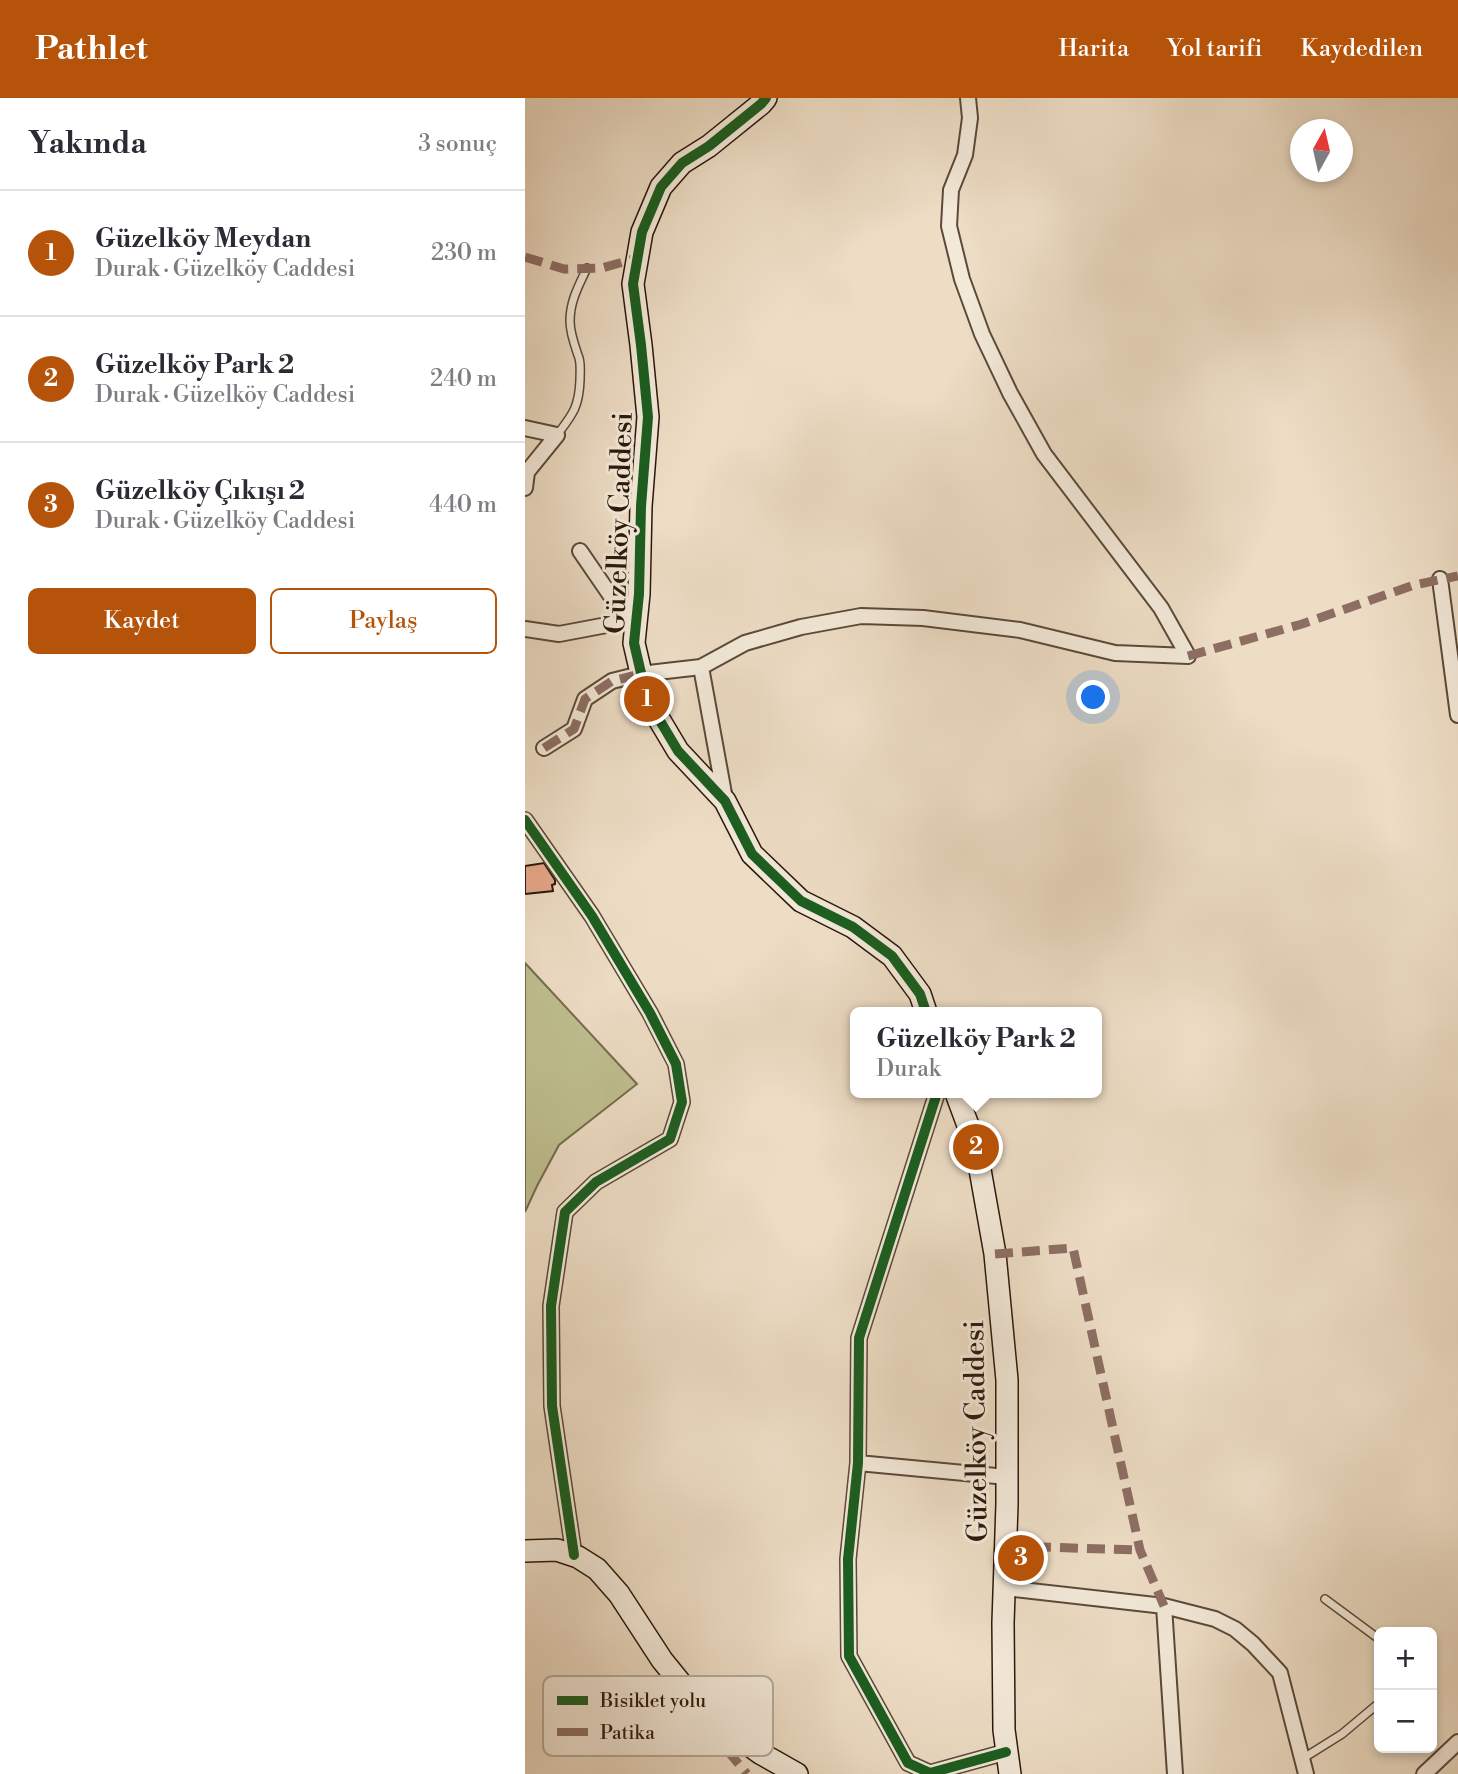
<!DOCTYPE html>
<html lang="tr">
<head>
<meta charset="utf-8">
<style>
  body { margin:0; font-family:"Libre Bodoni",serif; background:#f2f2f3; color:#2b2b33 }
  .controls { position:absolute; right:21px; bottom:21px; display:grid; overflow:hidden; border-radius:10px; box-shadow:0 4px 10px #0003 }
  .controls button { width:63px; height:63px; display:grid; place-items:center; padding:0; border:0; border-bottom:2px solid #e1e1e2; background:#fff; color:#2b2b33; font:35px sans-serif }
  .compass { position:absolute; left:765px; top:21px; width:63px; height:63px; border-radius:50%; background:#fff; box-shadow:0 4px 10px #0003; rotate:8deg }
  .you { position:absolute; left:569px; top:600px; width:24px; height:24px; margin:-18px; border:5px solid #fff; border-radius:50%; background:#1a73e8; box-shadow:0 0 0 10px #1a73e833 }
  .badge { display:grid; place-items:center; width:46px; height:46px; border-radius:50%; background:#b45309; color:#fff; font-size:23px; font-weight:700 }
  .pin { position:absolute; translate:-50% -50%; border:4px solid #fff; box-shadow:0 2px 7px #0006 }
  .popup { position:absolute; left:325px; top:909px; width:252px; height:91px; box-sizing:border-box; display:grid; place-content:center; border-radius:10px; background:#fff; filter:drop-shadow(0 2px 5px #0005); font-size:23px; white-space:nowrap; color:#7c7c81 }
  .popup b { font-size:26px; color:#2b2b33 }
  .popup::after { content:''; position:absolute; left:50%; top:100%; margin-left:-14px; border:14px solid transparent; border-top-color:#fff }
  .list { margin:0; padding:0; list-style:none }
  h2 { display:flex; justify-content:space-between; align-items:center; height:91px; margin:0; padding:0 28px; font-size:30px }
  h2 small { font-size:23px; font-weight:400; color:#7c7c81 }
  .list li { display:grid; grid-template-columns:46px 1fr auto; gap:21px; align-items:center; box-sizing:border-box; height:126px; padding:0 28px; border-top:2px solid #e1e1e2 }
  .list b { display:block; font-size:26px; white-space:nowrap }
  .list p { margin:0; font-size:23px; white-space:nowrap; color:#7c7c81 }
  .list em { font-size:23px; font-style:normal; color:#7c7c81 }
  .actions { display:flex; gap:14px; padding:21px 28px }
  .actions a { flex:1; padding:16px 0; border:2px solid #b45309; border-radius:10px; text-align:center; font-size:24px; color:#b45309 }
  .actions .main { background:#b45309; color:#fff }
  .map { position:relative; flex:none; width:933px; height:1676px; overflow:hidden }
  header { display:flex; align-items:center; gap:42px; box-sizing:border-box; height:98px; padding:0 35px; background:#b45309; color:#fff }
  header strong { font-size:33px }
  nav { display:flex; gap:38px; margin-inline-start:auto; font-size:24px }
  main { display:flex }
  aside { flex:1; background:#fff }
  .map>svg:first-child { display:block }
  .green { fill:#bfbf90; stroke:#756c4e; stroke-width:2 }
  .building { fill:#e6a88a; stroke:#2b180c; stroke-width:2 }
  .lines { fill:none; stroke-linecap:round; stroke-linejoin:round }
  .lane-casing { stroke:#5c493a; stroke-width:10 }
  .street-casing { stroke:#5c493a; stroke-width:18 }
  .secondary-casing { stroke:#2b180c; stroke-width:24 }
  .lane { stroke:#f3e9d9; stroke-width:7 }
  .street { stroke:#f3e9d9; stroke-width:14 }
  .secondary { stroke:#f3e9d9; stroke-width:21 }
  .quiet { stroke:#8d6e63; stroke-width:9; stroke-dasharray:18 9; stroke-linecap:butt }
  .cycleway-casing { stroke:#f3e9d9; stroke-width:15 }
  .cycleway { stroke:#1b5e20; stroke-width:10 }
  .labels { text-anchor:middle; stroke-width:6; stroke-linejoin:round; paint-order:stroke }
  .street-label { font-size:28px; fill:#2b180c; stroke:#f3e9d9 }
  .key { fill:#f3e9d9; stroke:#b7aa9c; stroke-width:2 }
  .key-label { font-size:19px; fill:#2b180c }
</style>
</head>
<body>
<header>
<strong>Pathlet</strong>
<nav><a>Harita</a><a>Yol tarifi</a><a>Kaydedilen</a></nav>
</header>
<main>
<aside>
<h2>Yakında<small>3 sonuç</small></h2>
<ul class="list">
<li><span class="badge">1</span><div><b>Güzelköy Meydan</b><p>Durak · Güzelköy Caddesi</p></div><em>230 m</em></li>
<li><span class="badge">2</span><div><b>Güzelköy Park 2</b><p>Durak · Güzelköy Caddesi</p></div><em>240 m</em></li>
<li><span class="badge">3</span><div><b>Güzelköy Çıkışı 2</b><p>Durak · Güzelköy Caddesi</p></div><em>440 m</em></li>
</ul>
<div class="actions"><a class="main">Kaydet</a><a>Paylaş</a></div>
</aside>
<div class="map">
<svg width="933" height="1676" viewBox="0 0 933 1676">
  <rect width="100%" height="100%" fill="#edddc5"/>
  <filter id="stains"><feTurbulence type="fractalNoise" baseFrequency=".00286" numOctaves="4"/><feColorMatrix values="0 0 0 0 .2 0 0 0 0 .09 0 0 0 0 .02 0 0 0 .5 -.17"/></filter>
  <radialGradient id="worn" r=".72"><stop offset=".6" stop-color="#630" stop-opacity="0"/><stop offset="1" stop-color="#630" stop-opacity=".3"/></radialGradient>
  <!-- green -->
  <path class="green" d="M0,865L112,986L34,1047L12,1088L0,1114Z"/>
  <!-- building -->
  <path class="building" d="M19,765L30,782V786L27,787L28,793L0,796V768Z"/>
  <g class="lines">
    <!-- lane casing -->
    <g class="lane-casing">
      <path id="lane" d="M32,337C48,316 54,309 55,282C55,275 56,267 54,260C50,248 45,236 45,223C45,203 54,187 62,170
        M800,1501L854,1541
        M777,1661L817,1636L854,1605"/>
    </g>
    <!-- street casing -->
    <g class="street-casing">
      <path id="street" d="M443,0L445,20L440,57L426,92L424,128L437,181L457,236L485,295L519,356L636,510L663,558
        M0,330L32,337L2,374L0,390
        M55,453L103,523
        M915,481L933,617
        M0,531L34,536L103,523H111
        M176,569L220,545L276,529L336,518L398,520L495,532L590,555L663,558
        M19,650L49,631L60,601L87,583L115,576L176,569L200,701
        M0,722L67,818L125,915L151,966L157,1004L145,1041L71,1084L40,1114L26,1208L27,1308L49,1457
        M412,995L334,1240L333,1365L323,1461L324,1558L383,1665L405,1675L481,1654
        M333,1365L482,1379
        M480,1490L639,1508L690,1521L710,1531L728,1546L755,1575L781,1676
        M639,1508L650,1676
        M899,1676L933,1644"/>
    </g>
    <!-- secondary casing -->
    <g class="secondary-casing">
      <path id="secondary" d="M241,0L236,6L184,48L157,65L136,89L117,134L108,186L116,247L123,319L116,408L114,496L109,545L122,601L153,653L200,703L227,756L276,803L328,829L367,858L395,896L401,914
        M431,995L451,1049L470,1156L482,1282V1406L478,1525L479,1632L485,1676
        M0,1453L32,1452L53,1459L72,1471L94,1496L137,1562L180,1615L235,1655L272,1676"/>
    </g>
    <!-- lane -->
    <use href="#lane" class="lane"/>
    <!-- street -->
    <use href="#street" class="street"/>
    <!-- secondary -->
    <use href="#secondary" class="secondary"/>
    <!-- quiet -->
    <path class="quiet" d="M0,159L39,171L77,170L112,160
      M663,558L777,526L889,487L933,478
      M19,650L49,631L60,601L87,583L115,576
      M470,1156L548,1150L615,1452L639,1508
      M481,1448L615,1452
      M195,1626L202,1652L222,1676"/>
    <!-- cycleway casing -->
    <g class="cycleway-casing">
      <path id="cycleway" d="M241,0L236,6L184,48L157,65L136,89L117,134L108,186L116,247L123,319L116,408L114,496L109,545L122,601L153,653L200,703L227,756L276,803L328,829L367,858L395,896L401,914
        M0,722L67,818L125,915L151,966L157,1004L145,1041L71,1084L40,1114L26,1208L27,1308L49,1457
        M412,995L334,1240L333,1365L323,1461L324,1558L383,1665L405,1675L481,1654"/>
    </g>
    <!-- cycleway -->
    <use href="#cycleway" class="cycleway"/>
  </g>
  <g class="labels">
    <!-- street labels -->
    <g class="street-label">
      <text transform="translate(93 425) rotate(-88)" y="10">Güzelköy Caddesi</text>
      <text transform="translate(450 1333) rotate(-91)" y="10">Güzelköy Caddesi</text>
    </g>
  </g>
  <!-- legend -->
  <rect x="18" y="1578" width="230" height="80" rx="10" class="key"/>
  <rect x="32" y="1598" width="31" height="9" fill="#1b5e20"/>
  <rect x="32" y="1630" width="31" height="8" fill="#8d6e63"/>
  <g class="key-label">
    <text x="75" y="1609">Bisiklet yolu</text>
    <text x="75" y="1641">Patika</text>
  </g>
  <rect width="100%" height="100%" filter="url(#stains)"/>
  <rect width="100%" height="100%" fill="url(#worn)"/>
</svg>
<div class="controls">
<button>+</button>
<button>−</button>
</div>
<svg class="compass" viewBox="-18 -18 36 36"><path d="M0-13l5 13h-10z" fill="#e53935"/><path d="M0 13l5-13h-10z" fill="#7c7c81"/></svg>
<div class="you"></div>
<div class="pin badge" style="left:122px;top:601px">1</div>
<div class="pin badge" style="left:451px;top:1049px">2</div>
<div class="popup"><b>Güzelköy Park 2</b>Durak</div>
<div class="pin badge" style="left:496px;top:1460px">3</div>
</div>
</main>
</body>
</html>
